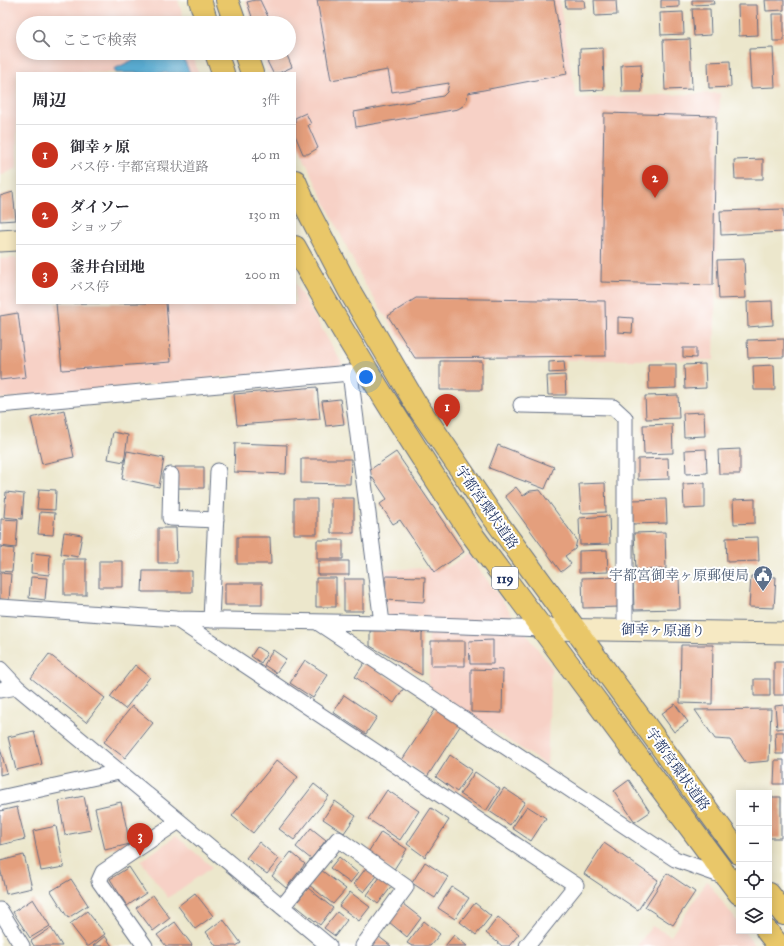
<!DOCTYPE html>
<html lang="ja">
<head>
<meta charset="utf-8">
<style>
  body { margin:0; font-family:"IM FELL Great Primer","Noto Serif JP",serif; background:#f2f2f3; color:#2b2b33 }
  .controls { position:absolute; right:12px; bottom:12px; display:grid; overflow:hidden; border-radius:0px; box-shadow:0 2px 10px #0003 }
  .controls button { width:36px; height:36px; display:grid; place-items:center; padding:0; border:0; border-bottom:1px solid #e1e1e2; background:#fff; color:#2b2b33; font:20px sans-serif }
  .you { position:absolute; left:366px; top:377px; width:14px; height:14px; margin:-10px; border:3px solid #fff; border-radius:50%; background:#1a73e8; box-shadow:0 0 0 6px #1a73e833 }
  .badge { display:grid; place-items:center; width:26px; height:26px; border-radius:50%; background:#c8321e; color:#fff; font-size:13px; font-weight:700 }
  .pin { position:absolute; translate:-50% -33px; filter:drop-shadow(0 1px 2px #0008) }
  .pin::after { content:''; position:absolute; top:21px; width:14px; height:12px; background:inherit; clip-path:polygon(0 0,100% 0,50% 100%) }
  .list { margin:0; padding:0; list-style:none }
  h2 { display:flex; justify-content:space-between; align-items:center; height:52px; margin:0; padding:0 16px; font-size:17px }
  h2 small { font-size:13px; font-weight:400; color:#7c7c81 }
  .list li { display:grid; grid-template-columns:26px 1fr auto; gap:12px; align-items:center; box-sizing:border-box; height:60px; padding:0 16px; border-top:1px solid #e1e1e2 }
  .list b { display:block; font-size:15px; white-space:nowrap }
  .list p { margin:0; font-size:13px; white-space:nowrap; color:#7c7c81 }
  .list em { font-size:13px; font-style:normal; color:#7c7c81 }
  .icon { flex:none; width:22px; height:22px; fill:none; stroke:currentColor; stroke-width:2; stroke-linecap:round; stroke-linejoin:round }
  .map { position:relative; flex:none; width:784px; height:946px; overflow:hidden }
  .search { position:absolute; background:#fff; box-shadow:0 2px 10px #0003; left:16px; top:16px; width:280px; height:44px; display:flex; align-items:center; gap:10px; box-sizing:border-box; padding:0 14px; border-radius:22px; color:#7c7c81; font-size:15px }
  .panel { position:absolute; background:#fff; box-shadow:0 2px 10px #0003; left:16px; top:72px; width:280px; height:232px; border-radius:0px }
  .map>svg:first-child { display:block }
  .built { fill:#f7d1c6 }
  .water { fill:#5db2d9; stroke:#3c709c }
  .building { fill:#e49f7d }
  .lines { fill:none; stroke-linecap:round; stroke-linejoin:round }
  .street-casing { stroke:#646f84; stroke-width:17 }
  .secondary-casing { stroke:#646f84; stroke-width:23 }
  .highway-casing { stroke:#646f84; stroke-width:24 }
  .street { stroke:#fff; stroke-width:15 }
  .secondary { stroke:#f6e9c3; stroke-width:21 }
  .highway { stroke:#e9c769; stroke-width:22 }
  .labels { text-anchor:middle; stroke-width:4; stroke-linejoin:round; paint-order:stroke }
  .shield { fill:#fff; stroke:#5f6d8e; stroke-width:1 }
  .shield-label { font-size:13px; font-weight:bold; fill:#1b2f5e }
  .street-label { font-size:14px; fill:#1b2f5e; stroke:#fff }
  .service-label { font-size:14px; fill:#4e5e75; stroke:#fff; text-anchor:end }
</style>
</head>
<body>
<div class="map">
<svg width="784" height="946" viewBox="0 0 784 946">
  <rect width="100%" height="100%" fill="#fff"/>
  <filter id="ink" filterUnits="userSpaceOnUse"><feTurbulence type="fractalNoise" baseFrequency=".025" numOctaves="2"/><feDisplacementMap in="SourceGraphic" scale="8" xChannelSelector="R" yChannelSelector="G"/><feConvolveMatrix kernelMatrix="1 2 1 2 8 2 1 2 1" color-interpolation-filters="sRGB"/></filter>
  <filter id="wash" filterUnits="userSpaceOnUse"><feTurbulence type="fractalNoise" baseFrequency=".012" numOctaves="4" result="noise"/><feDisplacementMap in="SourceGraphic" scale="16" xChannelSelector="R" yChannelSelector="G"/><feGaussianBlur stdDeviation="0.9" result="paint"/><feColorMatrix in="noise" values="0 0 0 0 0 0 0 0 0 0 0 0 0 0 0 0 0 1.4 0 .05"/><feComposite in="paint" operator="in"/></filter>
  <g filter="url(#wash)">
    <rect width="100%" height="100%" fill="#ece7cc"/>
    <!-- built -->
    <path class="built" d="M0,0H178L185,23H23V53H193L198,73H17V168L0,176Z
      M245,0H559L576,98L720,93L714,360H414L364,283L295,140V73H268L264,60L261,53H289V23H252Z
      M17,258V303H295V283L343,365L0,399V259Z
      M468,554L551,667L547,766L429,687L428,617H387L382,570L448,567Z
      M176,836L212,867L168,898L141,861Z
      M707,881L739,924V931H744L755,946H637L652,926L671,936Z"/>
    <!-- water -->
    <path class="water" d="M148,53H181L190,73H116L114,69Z"/>
    <g id="blocks">
      <!-- building -->
      <path class="building" d="M255,0H260L271,23H254L247,2Z
        M317,0H554L567,74L468,93L467,99L463,106L458,109L356,127L354,112L443,96L447,92L449,83L392,92L388,70L331,80Z
        M565,0H584L585,8H566Z
        M594,0H616L617,15L595,16Z
        M661,0H679V7L661,8Z
        M692,0H713L714,4L692,5Z
        M765,0H784V10L766,11Z
        M738,5H757L758,35L739,36Z
        M692,9H710L711,35L694,36Z
        M683,12L684,34L661,35L660,13Z
        M772,14H784V41H773Z
        M690,39L692,89L665,90L663,40Z
        M603,48L604,90L581,91L580,49Z
        M773,48L775,87L751,88L749,49Z
        M263,53H286L292,67L279,73H273Z
        M730,61L731,87L709,88L708,62Z
        M641,64L642,92H622L621,65Z
        M306,113L311,124L308,125L318,148L308,154H303L295,135V118Z
        M604,113L716,116L713,285L601,282Z
        M763,159V179H735L734,160Z
        M13,192L16,220L0,221V196Z
        M784,209V232L721,235L720,211Z
        M744,259L746,298L719,299L717,260Z
        M416,298L605,301L606,356L415,358L388,316Z
        M772,301L773,325L748,327L747,302Z
        M56,303H166L171,362L62,370Z
        M18,313L26,377L0,380V316Z
        M618,317L633,318L632,333L618,332Z
        M784,339V357L748,358L747,340Z
        M683,348H696V358L683,357Z
        M440,361H482V390H440Z
        M564,361L565,372L549,373V362Z
        M648,364H676V388L649,389Z
        M705,364L706,388L685,389L684,365Z
        M774,365L775,390H754L753,366Z
        M565,375L566,395H548L547,376Z
        M317,387L320,419L237,425L234,394Z
        M678,395L679,418L646,419L645,396Z
        M340,399L344,424L326,426L322,401Z
        M64,410L74,457L42,464L31,418Z
        M704,412L705,436L684,437L683,413Z
        M672,424L673,453L644,454L643,425Z
        M113,432L128,435L124,462L108,459Z
        M235,443L287,445L286,474L234,472Z
        M498,445L554,467L545,489L489,468Z
        M706,449L707,473L686,474L685,450Z
        M740,449V474H719L718,450Z
        M127,451L164,458L159,487L122,479Z
        M396,452L464,552L435,572L400,520L393,524L380,504L387,499L368,471Z
        M668,458L669,479L638,480V459Z
        M301,459H351L350,484L301,483Z
        M175,467H204V488H176Z
        M605,483L606,512L581,513L579,484Z
        M705,483V508L684,509L683,484Z
        M516,487L523,496L530,491L540,490L577,540L575,549L565,556L571,564L561,572L505,496Z
        M39,489L56,490L55,510L37,509Z
        M6,492L24,494L22,519L4,517Z
        M331,498H354V533H331Z
        M294,499H317V534H294Z
        M666,499L667,523L633,524L632,500Z
        M755,499V523L734,524L733,500Z
        M40,512L55,513L53,535L38,534Z
        M609,516L610,544L580,545L579,518Z
        M1,519L18,520L16,548L0,546Z
        M158,528H176L177,563H158Z
        M64,532L82,535L78,557L61,554Z
        M665,532L666,569L636,570L634,533Z
        M237,537H270L271,564H237Z
        M758,537L759,561L727,562L726,538Z
        M317,540H343V559H317Z
        M0,547L14,549L12,572L0,571Z
        M607,550L608,572L579,573V551Z
        M32,553L50,555L49,575L31,573Z
        M64,559H86V595H64Z
        M99,561H123V587H99Z
        M318,561H349V575H318Z
        M143,571H192V592H142Z
        M0,573L11,574L9,600L0,599Z
        M386,576L425,577L424,602L385,600Z
        M679,576L680,609L634,610L633,577Z
        M751,576L776,577L774,608L749,607Z
        M31,577L47,578L45,600L29,598Z
        M618,577L619,607L583,608L582,578Z
        M316,578H336V607H316Z
        M344,579H363V611H344Z
        M225,583H262V605H225Z
        M422,630V675L370,646V631Z
        M493,640V664H470L469,641Z
        M431,641H465V666H431Z
        M681,645H713L712,704L680,703Z
        M257,647L267,653L261,663L251,656Z
        M273,650L286,659L276,673L264,665Z
        M49,654L105,698L86,722L31,678Z
        M305,660L328,675L313,698L290,683Z
        M365,662L404,688L394,703L355,677Z
        M774,662H784V695H774Z
        M135,665L150,677L125,709L110,697Z
        M471,669L503,670L502,713L471,712Z
        M754,679H770V696H754Z
        M344,695L377,717L366,734L333,712Z
        M675,704L688,722L674,732L661,714Z
        M784,705V728L777,729L775,706Z
        M132,706L153,723L125,758L104,742Z
        M437,707L462,723L427,777L402,760Z
        M771,709L769,761L746,763L730,740L715,739L695,710Z
        M34,731L42,764L16,770L8,737Z
        M775,732H784V754H776Z
        M0,748L7,773L0,775Z
        M450,755L472,770L457,792L436,777Z
        M277,760L298,777L253,833L232,816Z
        M775,760H784V784H774Z
        M475,772L500,789L486,811L460,794Z
        M629,780L650,812L635,822L614,791Z
        M314,784L329,796L294,840L279,829Z
        M504,788L525,802L510,825L489,811Z
        M387,790L419,811L400,840L368,819Z
        M84,796L91,830L65,835L59,801Z
        M769,797H781V838H769Z
        M335,801L356,816L344,833L323,819Z
        M121,802L130,844L105,850L95,808Z
        M527,806L546,818L531,841L512,828Z
        M17,807L25,839L0,845V811Z
        M431,808L449,820L425,857L407,844Z
        M56,826L64,867L41,871L33,831Z
        M311,828L326,840L311,859L296,847Z
        M381,832L407,849L393,871L367,854Z
        M259,842L279,859L267,874L246,858Z
        M604,843L658,880L638,910L584,874Z
        M291,852L305,864L286,888L272,876Z
        M24,855L32,888L6,894L0,868V861Z
        M339,857L358,873L350,883L330,868Z
        M425,862L448,877L435,898L412,883Z
        M129,867L146,893L127,906L110,879Z
        M366,868L377,876L364,892L354,884Z
        M321,870L346,889L333,904L309,885Z
        M667,873L695,892L673,925L645,907Z
        M380,877L392,886L378,904L367,895Z
        M71,879L88,905L68,918L51,891Z
        M452,887L469,898L455,919L438,908Z
        M308,888L333,908L320,925L295,905Z
        M350,892L370,907L359,921L339,906Z
        M195,893L213,916L195,929L178,906Z
        M153,895L170,918L153,931L136,908Z
        M33,899L50,926L30,938L13,912Z
        M475,903L491,916L476,935L460,922Z
        M403,904L421,918L407,937L389,922Z
        M87,911L105,934L89,946H87L70,924Z
        M337,912L347,920L335,936L324,928Z
        M498,917L519,934L509,946H502L486,933Z
        M223,919L241,943L236,946H216L206,932Z
        M424,921L440,934L430,946H412L407,943Z
        M175,922L192,945L191,946H166L157,935Z
        M51,928L62,946H34L31,941Z
        M454,935L467,946H445Z
        M105,936L112,946H93Z
        M378,936L391,946H371Z"/>
    </g>
  </g>
  <g filter="url(#ink)">
    <use href="#blocks" fill-opacity="0" stroke="#646f84" stroke-width="1"/>
    <g class="lines">
      <!-- street casing -->
      <g class="street-casing">
        <path id="street" d="M0,405L350,373L382,623
          M521,405L613,407L625,418V630
          M171,475L170,518L216,520
          M0,607L176,619L382,623L542,629
          M176,619L576,885L527,946
          M211,620L218,471
          M317,622L675,859L728,878
          M0,669L17,687L179,821L103,872L99,881L145,946
          M0,690L17,687
          M0,798L119,772
          M179,821L329,946
          M282,907L338,839L406,887L363,946
          M0,910L22,946"/>
      </g>
      <!-- secondary casing -->
      <g class="secondary-casing">
        <path id="secondary" d="M0,241L17,240
          M542,629L784,633"/>
      </g>
      <!-- highway casing -->
      <g class="highway-casing">
        <path id="highway" d="M200,0L207,23
          M227,0L235,23
          M216,53L223,73
          M245,53L252,73
          M295,181L307,209L349,290L416,404L493,517L739,853
          M295,247C349,345 409,439 471,533L739,893
          M769,894L784,914
          M767,931L779,946"/>
      </g>
      <!-- street -->
      <use href="#street" class="street"/>
      <!-- secondary -->
      <use href="#secondary" class="secondary"/>
      <!-- highway -->
      <use href="#highway" class="highway"/>
    </g>
  </g>
  <!-- icons -->
  <defs>
    <g id="civic-pin" transform="scale(1)"><path d="M0 17L-7.5 6A9.5 9.5 0 1 1 7.5 6Z" fill="#5c6f8a" stroke="#fff"/><path d="M-.6-6.5H3V-4.5H.6V-3L4-1V1h2V6H-6V1h2V-1L-.6-3ZM-1.2 2.5V6h2.4V2.5Z" fill="#fff"/></g>
  </defs>
  <g fill-rule="evenodd">
    <use href="#civic-pin" x="763" y="575"/>
  </g>
  <g class="labels">
    <!-- shield labels -->
    <rect class="shield" x="492" y="567" width="26" height="22" rx="3"/>
    <g class="shield-label">
      <text x="505" y="583">119</text>
    </g>
    <!-- street labels -->
    <g class="street-label">
      <text transform="translate(487 507) rotate(55)" y="5">宇都宮環状道路</text>
      <text transform="translate(663 630) rotate(1)" y="5">御幸ヶ原通り</text>
      <text transform="translate(678 769) rotate(54)" y="5">宇都宮環状道路</text>
    </g>
    <!-- service labels -->
    <g class="service-label">
      <text x="749" y="580">宇都宮御幸ヶ原郵便局</text>
    </g>
  </g>
</svg>
<div class="controls">
<button>+</button>
<button>−</button>
<button><svg class="icon" aria-label="locate" viewBox="0 0 24 24"><circle cx="12" cy="12" r="6"/><path d="M12 2v4M12 18v4M2 12h4M18 12h4"/></svg></button>
<button><svg class="icon" aria-label="layers" viewBox="0 0 24 24"><path d="M12 4l9 5-9 5-9-5zM3 14l9 5 9-5"/></svg></button>
</div>
<div class="you"></div>
<div class="pin badge" style="left:447px;top:427px">1</div>
<div class="pin badge" style="left:655px;top:198px">2</div>
<div class="pin badge" style="left:140px;top:856px">3</div>
<div class="search"><svg class="icon" aria-label="search" viewBox="0 0 24 24"><circle cx="10" cy="10" r="6"/><path d="M15 15l6 6"/></svg>ここで検索</div>
<section class="panel">
<h2>周辺<small>3件</small></h2>
<ul class="list">
<li><span class="badge">1</span><div><b>御幸ヶ原</b><p>バス停 · 宇都宮環状道路</p></div><em>40 m</em></li>
<li><span class="badge">2</span><div><b>ダイソー</b><p>ショップ</p></div><em>130 m</em></li>
<li><span class="badge">3</span><div><b>釜井台団地</b><p>バス停</p></div><em>200 m</em></li>
</ul>
</section>
</div>
</body>
</html>
